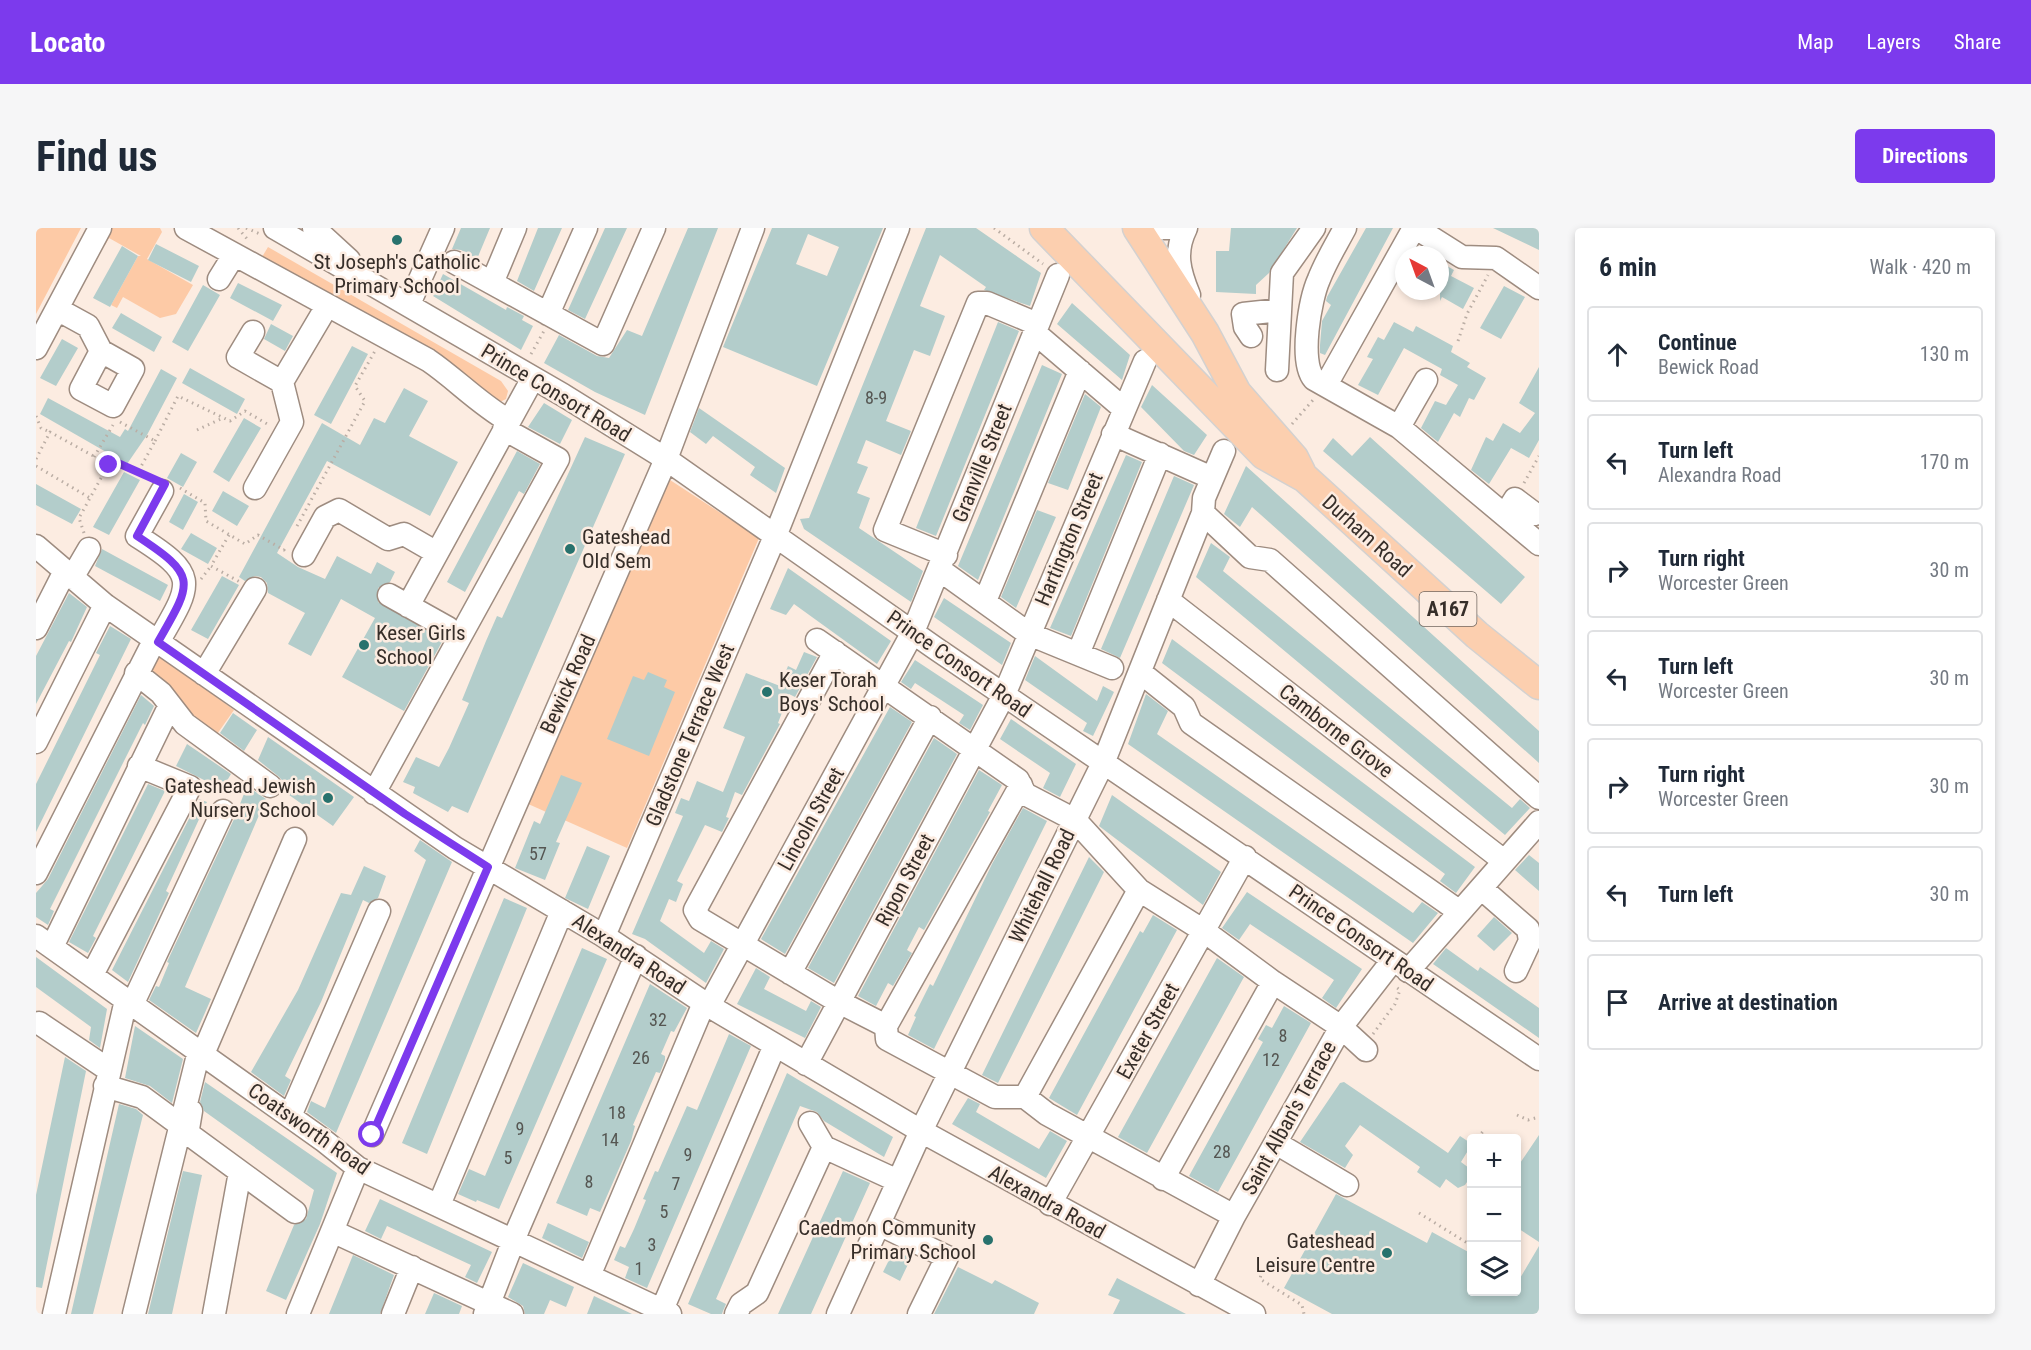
<!DOCTYPE html>
<html lang="en">
<head>
<meta charset="utf-8">
<style>
  body { margin:0; font-family:"Roboto Condensed",sans-serif; background:#f6f6f7; color:#1f2937 }
  .controls { position:absolute; right:18px; bottom:18px; display:grid; overflow:hidden; border-radius:6px; box-shadow:0 3px 9px #0003 }
  .controls button { width:54px; height:54px; display:grid; place-items:center; padding:0; border:0; border-bottom:2px solid #e0e1e3; background:#fff; color:#1f2937; font:30px sans-serif }
  .compass { position:absolute; left:1359px; top:18px; width:54px; height:54px; border-radius:50%; background:#fff; box-shadow:0 3px 9px #0003; rotate:319deg }
  .stop { position:absolute; width:18px; height:18px; margin:-14px; border:4px solid #7c3aed; border-radius:50%; background:#fff }
  .stop.end { background:#7c3aed; border-color:#fff; box-shadow:0 2px 6px #0008 }
  .list { margin:0; padding:0; list-style:none }
  h2 { display:flex; justify-content:space-between; align-items:center; height:78px; margin:0; padding:0 24px; font-size:26px }
  h2 small { font-size:20px; font-weight:400; color:#747a83 }
  .list li { display:grid; grid-template-columns:39px 1fr auto; gap:18px; align-items:center; box-sizing:border-box; height:96px; margin:0 12px 12px; padding:0 12px; border:2px solid #e0e1e3; border-radius:6px }
  .list b { display:block; font-size:22px; white-space:nowrap }
  .list p { margin:0; font-size:20px; white-space:nowrap; color:#747a83 }
  .list em { font-size:20px; font-style:normal; color:#747a83 }
  .icon { flex:none; width:33px; height:33px; fill:none; stroke:currentColor; stroke-width:2; stroke-linecap:round; stroke-linejoin:round }
  .map { position:relative; flex:none; width:1503px; height:1086px; overflow:hidden; border-radius:6px }
  header { display:flex; align-items:center; gap:36px; box-sizing:border-box; height:84px; padding:0 30px; background:#7c3aed; color:#fff }
  header strong { font-size:28px }
  nav { display:flex; gap:33px; margin-inline-start:auto; font-size:21px }
  .intro { display:flex; align-items:center; justify-content:space-between; box-sizing:border-box; height:144px; padding:0 36px }
  h1 { margin:0; font-size:42px }
  .button { padding:15px 27px; border-radius:6px; background:#7c3aed; color:#fff; font-size:21px; font-weight:700 }
  main { display:flex; gap:36px; padding:0 36px }
  aside { flex:1; background:#fff; border-radius:6px; box-shadow:0 3px 9px #0003 }
  .map>svg:first-child { display:block }
  .green { fill:#fdcaa6 }
  .building { fill:#b3cdcb; fill-rule:evenodd }
  .lines { fill:none; stroke-linecap:round; stroke-linejoin:round }
  .minor-casing { stroke:#9e8c80; stroke-width:25 }
  .major-casing { stroke:#d3d1d0; stroke-width:31 }
  .path { stroke:#baada4; stroke-width:3; stroke-dasharray:1.5 4.5; stroke-linecap:butt }
  .minor { stroke:#fff; stroke-width:22 }
  .major { stroke:#fccfaf; stroke-width:28 }
  .route { stroke:#7c3aed; stroke-width:8 }
  .poi-dot { fill:#28726d; stroke:#fcece1; stroke-width:2 }
  .labels { text-anchor:middle; stroke-width:5; stroke-linejoin:round; paint-order:stroke }
  .number-label { font-size:18px; fill:#555652 }
  .shield { fill:#fcece1; stroke:#716760; stroke-width:1.5 }
  .shield-label { font-size:20px; font-weight:bold; fill:#362e29 }
  .poi-label { font-size:21px; fill:#362e29; stroke:#fcece1; text-anchor:start }
  .street-label { font-size:21px; fill:#362e29; stroke:#fcece1 }
</style>
</head>
<body>
<header>
<strong>Locato</strong>
<nav><a>Map</a><a>Layers</a><a>Share</a></nav>
</header>
<div class="intro"><h1>Find us</h1><a class="button">Directions</a></div>
<main>
<div class="map">
<svg width="1503" height="1086" viewBox="0 0 1503 1086">
  <rect width="100%" height="100%" fill="#fcece1"/>
  <!-- green -->
  <path class="green" d="M0,0H45L0,86Z
    M75,0H124L126,4L111,31L157,57L140,86L124,90L87,69L81,80L75,77L102,28H105L73,10L69,17L66,15Z
    M232,19L465,153L472,163L470,171L464,174L226,29Z
    M634,252L723,310L591,620L490,575Z
    M118,423L198,482L179,509C170,503 160,496 153,488C135,464 140,456 109,442Z"/>
  <!-- building -->
  <path class="building" d="M425,0H454L441,31L425,22L416,21Z
    M502,0H526L498,63L481,53Z
    M569,0H591L549,91L532,82Z
    M652,0H682L609,187L559,164L508,135L523,107L561,128L573,130L591,102L606,108Z
    M736,0H847L781,158L687,119ZM772,6L803,19L791,48L760,36Z
    M890,0H940L1005,45L994,78L948,62L950,59L904,27L884,78L909,88L894,128L878,122L850,193L875,203L865,227L830,212L821,235L832,239L821,265L834,270L823,300L887,343L875,374L768,301L764,291L773,290Z
    M1195,0H1261L1233,45L1220,57V66L1180,64V23H1193Z
    M1330,0H1357L1289,127L1284,125V117L1286,93L1295,77L1290,73L1291,69Z
    M1457,0H1503V22Z
    M120,16L163,38L155,54L112,32Z
    M86,18L102,28L74,79L57,70Z
    M1404,34L1418,42L1415,48L1438,60L1427,81L1406,69L1404,73Z
    M407,46L470,82L471,79L488,88L486,92L497,98L485,122L397,68Z
    M202,55L246,77L237,93L194,70Z
    M167,57L184,67L152,123L136,114Z
    M1468,58L1489,69L1465,111L1444,100Z
    M1036,75L1094,127L1086,152L1021,96Z
    M85,85L126,109L118,124L76,100Z
    M962,94L983,103L900,308L880,300Z
    M1358,94L1377,104L1380,98L1417,118L1415,124L1434,135L1431,139L1450,150L1438,172L1433,170L1424,189L1418,185L1402,214L1385,200L1399,173L1410,177L1422,157L1404,147L1406,141L1368,120L1342,167L1322,157L1337,131L1331,129L1342,109L1348,112Z
    M235,96L257,108L249,123L228,111Z
    M26,111L42,120L20,158L4,150Z
    M316,118L332,126L295,196L278,187Z
    M1006,137L1026,146L942,352L922,338Z
    M1503,139V212L1493,230L1475,220L1453,256L1435,242L1450,209L1457,213L1467,195L1484,205L1499,185L1483,175Z
    M154,140L209,171L201,186L146,155Z
    M125,141L141,150L111,207L91,236L4,186L12,170L84,209L89,201L92,203Z
    M1116,157L1171,207L1158,227L1148,223L1105,179Z
    M368,160L392,173L373,208L422,234L394,288L291,233L241,325L262,339L289,351L301,328L335,346L341,334L359,344L354,354L342,360V374L407,412L368,483L306,449L339,390L305,371L275,428L252,416L269,385L232,365L231,355L225,349L219,348L209,353L203,349L286,195L324,217L338,190L349,195Z
    M1049,166L1065,179L1032,262L1012,255Z
    M508,175L536,192L524,216L492,199Z
    M663,180L749,240L740,265L714,247L719,239L677,208L670,216L654,204Z
    M208,190L225,200L193,254L177,244Z
    M549,209L589,226L432,585L416,578L412,584L377,565L379,559L367,554L380,529L403,539L413,520L433,475L426,472L450,413L461,388L466,390Z
    M1334,209L1489,349L1465,376L1287,223L1297,210L1316,228Z
    M481,223L504,236L488,266L483,263L429,364L411,354Z
    M145,225L161,234L147,259L131,250Z
    M1090,227L1106,234L1035,408L1014,400Z
    M1210,238L1503,503V535L1216,279L1204,299L1188,286Z
    M88,244L104,252L73,307L57,299Z
    M1138,248L1158,257L1084,430L1065,421Z
    M0,256L45,281L36,296L0,277Z
    M187,263L213,278L201,298L176,283Z
    M148,266L162,274L147,302L133,294Z
    M1001,282L1020,289L980,380L965,369Z
    M155,305L181,320L172,336L145,321Z
    M1175,315L1194,329L1187,343L1476,580L1484,571L1494,580L1469,607L1160,349Z
    M66,321L132,357L124,373L59,338Z
    M752,340L855,413L841,436L758,376L750,387L734,381Z
    M186,348L203,357L172,411L155,402Z
    M33,365L51,379L35,414L33,413L0,476V428Z
    M908,370L975,415L966,437L898,389Z
    M74,398L95,411L0,604V556L64,427L60,425Z
    M1136,411L1439,639L1420,665L1404,653L1409,646L1126,435Z
    M768,424L781,429L759,469L753,466L742,495L744,496L706,567L699,564L690,589L693,590L686,604L669,597L641,653L647,656L640,674L633,671L624,693L668,725L675,713L688,721L670,755L609,711L596,706L647,588L639,585L645,570L653,573L661,553L687,564L709,509L687,500L710,445L744,458L752,438L760,442Z
    M999,428L1061,473L1067,458L1078,464L1057,508L1047,503L1051,495L989,452Z
    M879,432L947,477L934,502L923,495L928,487L879,455L875,461L865,454Z
    M612,444L631,452L628,459L639,464L613,528L571,511L597,448L608,452Z
    M1110,466L1132,483L1121,506L1377,685L1386,674L1402,685L1377,715L1092,516Z
    M105,467L118,478L109,497L107,495L14,681L18,683L12,697L0,689V665L12,651Z
    M854,479L876,494L749,726L725,711Z
    M197,485L221,502L208,523L184,505Z
    M975,491L1040,536L1024,569L1007,560L1014,545L964,511Z
    M232,509L318,569L297,598L246,562L247,553L242,548L222,532Z
    M898,510L921,526L798,755L772,740Z
    M151,516L195,546L186,561L140,538Z
    M943,542L966,557L952,583L954,584L888,702L883,699L871,722L876,725L857,758L852,755L840,778L822,768Z
    M525,547L546,555L520,614L524,615L509,652L479,640L498,593L504,596Z
    M112,556L129,563L57,708L60,710L52,725L33,714Z
    M211,558L230,571L149,759L175,771L160,805L113,772L120,758L123,759L133,735L131,734L199,589Z
    M1076,567L1185,644L1167,677L1063,598Z
    M163,571L171,574L130,663L133,665L92,754L76,742Z
    M987,580L1011,593L898,821L872,807L880,789L878,788L894,756L897,758L956,636Z
    M384,612L416,634L300,905L271,884L275,873L289,880L390,632L378,623Z
    M551,618L574,628L552,681L529,670Z
    M1493,627L1503,635V663L1479,642Z
    M1053,629L1068,644L962,855L946,847Z
    M328,638L350,648L342,670L333,675L327,672L285,774L249,848L255,852L248,868L215,844L262,762L305,665L315,667Z
    M1211,664L1326,741L1300,780L1286,770L1298,752L1214,696L1203,712L1186,700Z
    M468,670L491,680L391,926L366,915Z
    M1117,687L1141,702L1041,887L1013,870L1104,703L1107,705Z
    M1458,689L1476,705L1458,723L1441,708Z
    M546,720L571,731L463,981L441,972L440,974L422,966L433,941L449,948Z
    M1410,720L1442,743L1444,739L1503,780V810L1397,736Z
    M0,729L71,781L64,820L53,812L55,799L0,759Z
    M1181,730L1208,749L1111,925L1082,909Z
    M720,740L734,749L728,761L770,783L775,773L785,779L769,810L701,776Z
    M614,756L651,780L638,804L635,803L625,826L629,828V832L624,845L620,844L597,897L599,898L595,913L564,984L554,980L551,988L520,975Z
    M1248,778L1275,795L1182,964L1153,948L1227,814L1222,811L1230,797L1236,800Z
    M99,798L147,831L136,875L114,858L89,850Z
    M693,806L715,818L611,1060L589,1050L593,1039L578,1032L584,1018L589,1020L598,1001L610,972L607,971L619,943L622,944L651,878L661,882Z
    M29,829L50,843L6,1060L0,1059V967Z
    M751,845L857,909L848,929L788,893L781,884L764,878L680,1071L690,1076L687,1083L686,1086H675L652,1076Z
    M169,854L301,945L284,996L250,1072L230,1063L258,997L270,991L278,962L168,883L164,874Z
    M1308,854L1412,925L1424,908L1436,916L1425,934L1433,940L1435,948L1429,957L1422,960L1410,951L1404,960L1381,944L1384,939L1324,897L1309,918L1317,927L1309,940L1264,914L1304,855Z
    M932,870L944,876L940,884L1003,921L1014,903L1031,913L1010,950L916,896Z
    M83,876L100,881L107,887L57,1086H35Z
    M1503,907V1014L1480,999V965L1485,958L1480,955V941Z
    M147,943L166,947L136,1086H112Z
    M807,943L834,955L775,1086H742Z
    M1300,966L1391,1015L1396,1004L1436,1026V1064H1480V1057L1503,1018V1086H1296L1248,1060Z
    M344,971L456,1024L441,1055L429,1049L435,1037L351,998L345,1011L329,1003Z
    M512,995L553,1014L546,1030L506,1010Z
    M858,1022L875,1030L864,1053L847,1044Z
    M317,1027L358,1047L344,1086H293Z
    M487,1035L538,1059L530,1079L514,1072L508,1086H489L487,1078L472,1069Z
    M922,1039L956,1056L959,1052L1003,1075L998,1086H898Z
    M1081,1050L1150,1086H1077L1084,1072L1072,1067Z
    M398,1065L426,1078L423,1086H389Z
    M558,1068L596,1086H551Z"/>
  <g class="lines">
    <!-- minor casing -->
    <g class="minor-casing">
      <path id="minor" d="M150,0L392,132C420,151 443,176 473,193
        M239,0L527,167L630,231L899,420L1503,831
        M278,0L313,32
        M479,0L456,55L567,116L618,0
        M1116,0H1141
        M1150,0C1138,24 1143,43 1153,67
        M1309,0C1300,17 1290,33 1283,51C1274,71 1263,134 1278,151L1363,199L1503,316
        M1380,0L1426,29L1460,30L1503,60
        M418,34L456,55
        M183,51L198,27
        M373,76L407,0
        M21,81L52,98L65,123L97,141L77,178L45,161L65,123
        M512,86L550,0
        M217,104L202,129L246,154L256,194L219,260
        M998,104L1088,181
        M1215,108L1209,99L1207,86L1244,82
        M0,120L64,0
        M1241,142L1246,45L1278,0
        M246,154L291,78
        M1290,157L1378,0
        M1363,199L1390,152
        M1077,206L1176,250
        M1167,285L1214,329L1234,332L1503,570
        M1469,287L1479,271L1499,286
        M0,318L69,377L419,620L568,708L673,778L885,903L1218,1086
        M268,327L289,289L303,282L352,311L368,306L401,325
        M910,327L849,302L942,75H951L1001,96
        M904,342L993,406L1076,440
        M36,350L53,321
        M353,367L412,400
        M1132,372L1468,633
        M949,373L1044,143
        M372,378L497,150
        M0,400L29,343
        M781,412L982,552L989,566L1039,592L1103,662L1168,703L1237,754L1305,799L1330,822
        M122,414C157,354 163,347 101,308L126,263
        M799,424L659,682L664,691L803,774L850,798
        M1042,426L1124,226
        M1104,444L1148,479L1155,495L1424,684
        M100,445L125,465L149,496L234,558
        M168,446L219,361
        M0,514L69,377
        M985,557L850,798L851,811L959,869H989L1011,886L1198,988
        M338,565L522,231L468,201
        M0,645L119,411
        M1445,660L1492,701L1494,713L1480,743
        M0,708L287,912L322,940L634,1086
        M568,708L740,306L862,0
        M16,719L134,477
        M1372,743L1503,594
        M754,745L894,489
        M56,747L154,559L103,538
        M96,777L187,583
        M673,778L877,404L1022,47
        M3,795L73,842
        M167,826L259,611
        M770,836L968,467L1109,133
        M69,858L106,869L144,897
        M989,869L1103,662
        M155,883L152,901L154,907L259,984
        M254,888L343,683
        M774,895L788,919
        M336,907L630,231L717,0
        M1240,915L1311,957
        M1127,951L1237,754
        M1014,976L1209,629
        M403,977L526,683
        M843,996L911,1029L883,1086
        M296,1003L476,1086
        M553,1048L668,775
        M1163,1057L1198,988L1305,799L1357,732
        M626,1082L739,817
        M18,1086L90,772
        M98,1086L163,823
        M178,1086L204,944
        M262,1086L322,940
        M357,1086L376,1039
        M449,1086L482,1001L600,728
        M700,1086L705,1076L721,1065L788,919L862,953
        M802,1086L885,903L1068,533L1167,285L1168,270L1188,223"/>
    </g>
    <!-- major casing -->
    <g class="major-casing">
      <path id="major" d="M1008,0L1228,227L1269,250L1441,407L1503,457
        M1101,0L1169,105L1201,165L1258,230L1265,244"/>
    </g>
    <!-- path -->
    <path class="path" d="M202,0L212,12
      M210,0L224,6
      M958,0L1007,36
      M1422,113L1431,86L1452,47
      M495,126L508,103
      M0,188L5,200L14,204
      M84,194L119,213L102,244
      M1256,196L1277,172
      M161,202L187,190
      M119,213L142,168L194,193L209,183L233,197
      M58,229L77,197
      M0,231L14,204L72,236
      M0,238L54,270
      M1488,255L1503,228
      M144,260L169,275L170,293L209,316L222,307L248,322L251,317
      M261,298L329,173L319,158L339,123
      M48,305L43,290L75,232L115,250
      M193,307L175,338L204,354
      M165,351L175,338
      M1337,806L1359,776L1364,762L1360,759
      M1481,887L1492,892L1503,889
      M1442,910L1448,902
      M1383,985L1436,1018
      M1480,1039L1485,1048L1480,1045
      M1226,1042L1224,1051L1266,1077L1268,1086"/>
    <!-- minor -->
    <use href="#minor" class="minor"/>
    <!-- major -->
    <use href="#major" class="major"/>
  </g>
  <g class="lines">
    <!-- route -->
    <path class="route" d="M73,237L75,232L129,256L101,308C162,348 157,353 122,414L369,586L452,639L336,907"/>
  </g>
  <!-- markers -->
  <g class="poi-dot">
    <circle cx="361" cy="12" r="6"/>
    <circle cx="534" cy="321" r="6"/>
    <circle cx="328" cy="417" r="6"/>
    <circle cx="731" cy="464" r="6"/>
    <circle cx="292" cy="570" r="6"/>
    <circle cx="952" cy="1012" r="6"/>
    <circle cx="1351" cy="1025" r="6"/>
  </g>
  <g class="labels">
    <!-- number labels -->
    <g class="number-label">
      <text x="840" y="176">8-9</text>
      <text x="502" y="632">57</text>
      <text x="622" y="798">32</text>
      <text x="1247" y="814">8</text>
      <text x="605" y="836">26</text>
      <text x="1235" y="838">12</text>
      <text x="581" y="891">18</text>
      <text x="484" y="907">9</text>
      <text x="574" y="918">14</text>
      <text x="1186" y="930">28</text>
      <text x="652" y="933">9</text>
      <text x="472" y="936">5</text>
      <text x="553" y="960">8</text>
      <text x="640" y="962">7</text>
      <text x="628" y="990">5</text>
      <text x="616" y="1023">3</text>
      <text x="603" y="1047">1</text>
    </g>
    <!-- shield labels -->
    <rect class="shield" x="1383.5" y="364" width="57" height="34" rx="4.5"/>
    <g class="shield-label">
      <text x="1412" y="388">A167</text>
    </g>
    <!-- poi labels -->
    <g class="poi-label">
      <text x="361" y="41" text-anchor="middle">St Joseph's Catholic<tspan x="361" dy="24">Primary School</tspan></text>
      <text x="546" y="316">Gateshead<tspan x="546" dy="24">Old Sem</tspan></text>
      <text x="340" y="412">Keser Girls<tspan x="340" dy="24">School</tspan></text>
      <text x="743" y="459">Keser Torah<tspan x="743" dy="24">Boys' School</tspan></text>
      <text x="280" y="565" text-anchor="end">Gateshead Jewish<tspan x="280" dy="24">Nursery School</tspan></text>
      <text x="940" y="1007" text-anchor="end">Caedmon Community<tspan x="940" dy="24">Primary School</tspan></text>
      <text x="1339" y="1020" text-anchor="end">Gateshead<tspan x="1339" dy="24">Leisure Centre</tspan></text>
    </g>
    <!-- street labels -->
    <g class="street-label">
      <text transform="translate(520 165) rotate(31)" y="7">Prince Consort Road</text>
      <text transform="translate(946 235) rotate(-68)" y="7">Granville Street</text>
      <text transform="translate(1331 308) rotate(42)" y="7">Durham Road</text>
      <text transform="translate(1033 311) rotate(-67)" y="7">Hartington Street</text>
      <text transform="translate(923 436) rotate(35)" y="7">Prince Consort Road</text>
      <text transform="translate(532 456) rotate(-66)" y="7">Bewick Road</text>
      <text transform="translate(1300 503) rotate(38)" y="7">Camborne Grove</text>
      <text transform="translate(654 507) rotate(-67)" y="7">Gladstone Terrace West</text>
      <text transform="translate(775 591) rotate(-61)" y="7">Lincoln Street</text>
      <text transform="translate(869 652) rotate(-62)" y="7">Ripon Street</text>
      <text transform="translate(1006 658) rotate(-64)" y="7">Whitehall Road</text>
      <text transform="translate(1325 710) rotate(35)" y="7">Prince Consort Road</text>
      <text transform="translate(593 726) rotate(33)" y="7">Alexandra Road</text>
      <text transform="translate(1112 803) rotate(-61)" y="7">Exeter Street</text>
      <text transform="translate(1253 890) rotate(-61)" y="7">Saint Alban's Terrace</text>
      <text transform="translate(273 901) rotate(35)" y="7">Coatsworth Road</text>
      <text transform="translate(1011 974) rotate(29)" y="7">Alexandra Road</text>
    </g>
  </g>
</svg>
<div class="controls">
<button>+</button>
<button>−</button>
<button><svg class="icon" aria-label="layers" viewBox="0 0 24 24"><path d="M12 4l9 5-9 5-9-5zM3 14l9 5 9-5"/></svg></button>
</div>
<svg class="compass" viewBox="-18 -18 36 36"><path d="M0-13l5 13h-10z" fill="#e53935"/><path d="M0 13l5-13h-10z" fill="#747a83"/></svg>
<div class="stop" style="left:336px;top:907px"></div>
<div class="stop end" style="left:73px;top:237px"></div>
</div>
<aside>
<h2>6 min<small>Walk · 420 m</small></h2>
<ul class="list">
<li><svg class="icon" aria-label="ahead" viewBox="0 0 24 24"><path d="M12 20V5M6 11l6-6 6 6"/></svg><div><b>Continue</b><p>Bewick Road</p></div><em>130 m</em></li>
<li><svg class="icon" aria-label="left" viewBox="0 0 24 24"><path d="M17 20v-9H6M10 6l-5 5 5 5"/></svg><div><b>Turn left</b><p>Alexandra Road</p></div><em>170 m</em></li>
<li><svg class="icon" aria-label="right" viewBox="0 0 24 24"><path d="M7 20v-9h11M14 6l5 5-5 5"/></svg><div><b>Turn right</b><p>Worcester Green</p></div><em>30 m</em></li>
<li><svg class="icon" aria-label="left" viewBox="0 0 24 24"><path d="M17 20v-9H6M10 6l-5 5 5 5"/></svg><div><b>Turn left</b><p>Worcester Green</p></div><em>30 m</em></li>
<li><svg class="icon" aria-label="right" viewBox="0 0 24 24"><path d="M7 20v-9h11M14 6l5 5-5 5"/></svg><div><b>Turn right</b><p>Worcester Green</p></div><em>30 m</em></li>
<li><svg class="icon" aria-label="left" viewBox="0 0 24 24"><path d="M17 20v-9H6M10 6l-5 5 5 5"/></svg><div><b>Turn left</b></div><em>30 m</em></li>
<li><svg class="icon" aria-label="arrive" viewBox="0 0 24 24"><path d="M6 21V4h12l-3 4 3 4H6"/></svg><div><b>Arrive at destination</b></div></li>
</ul>
</aside>
</main>
</body>
</html>
